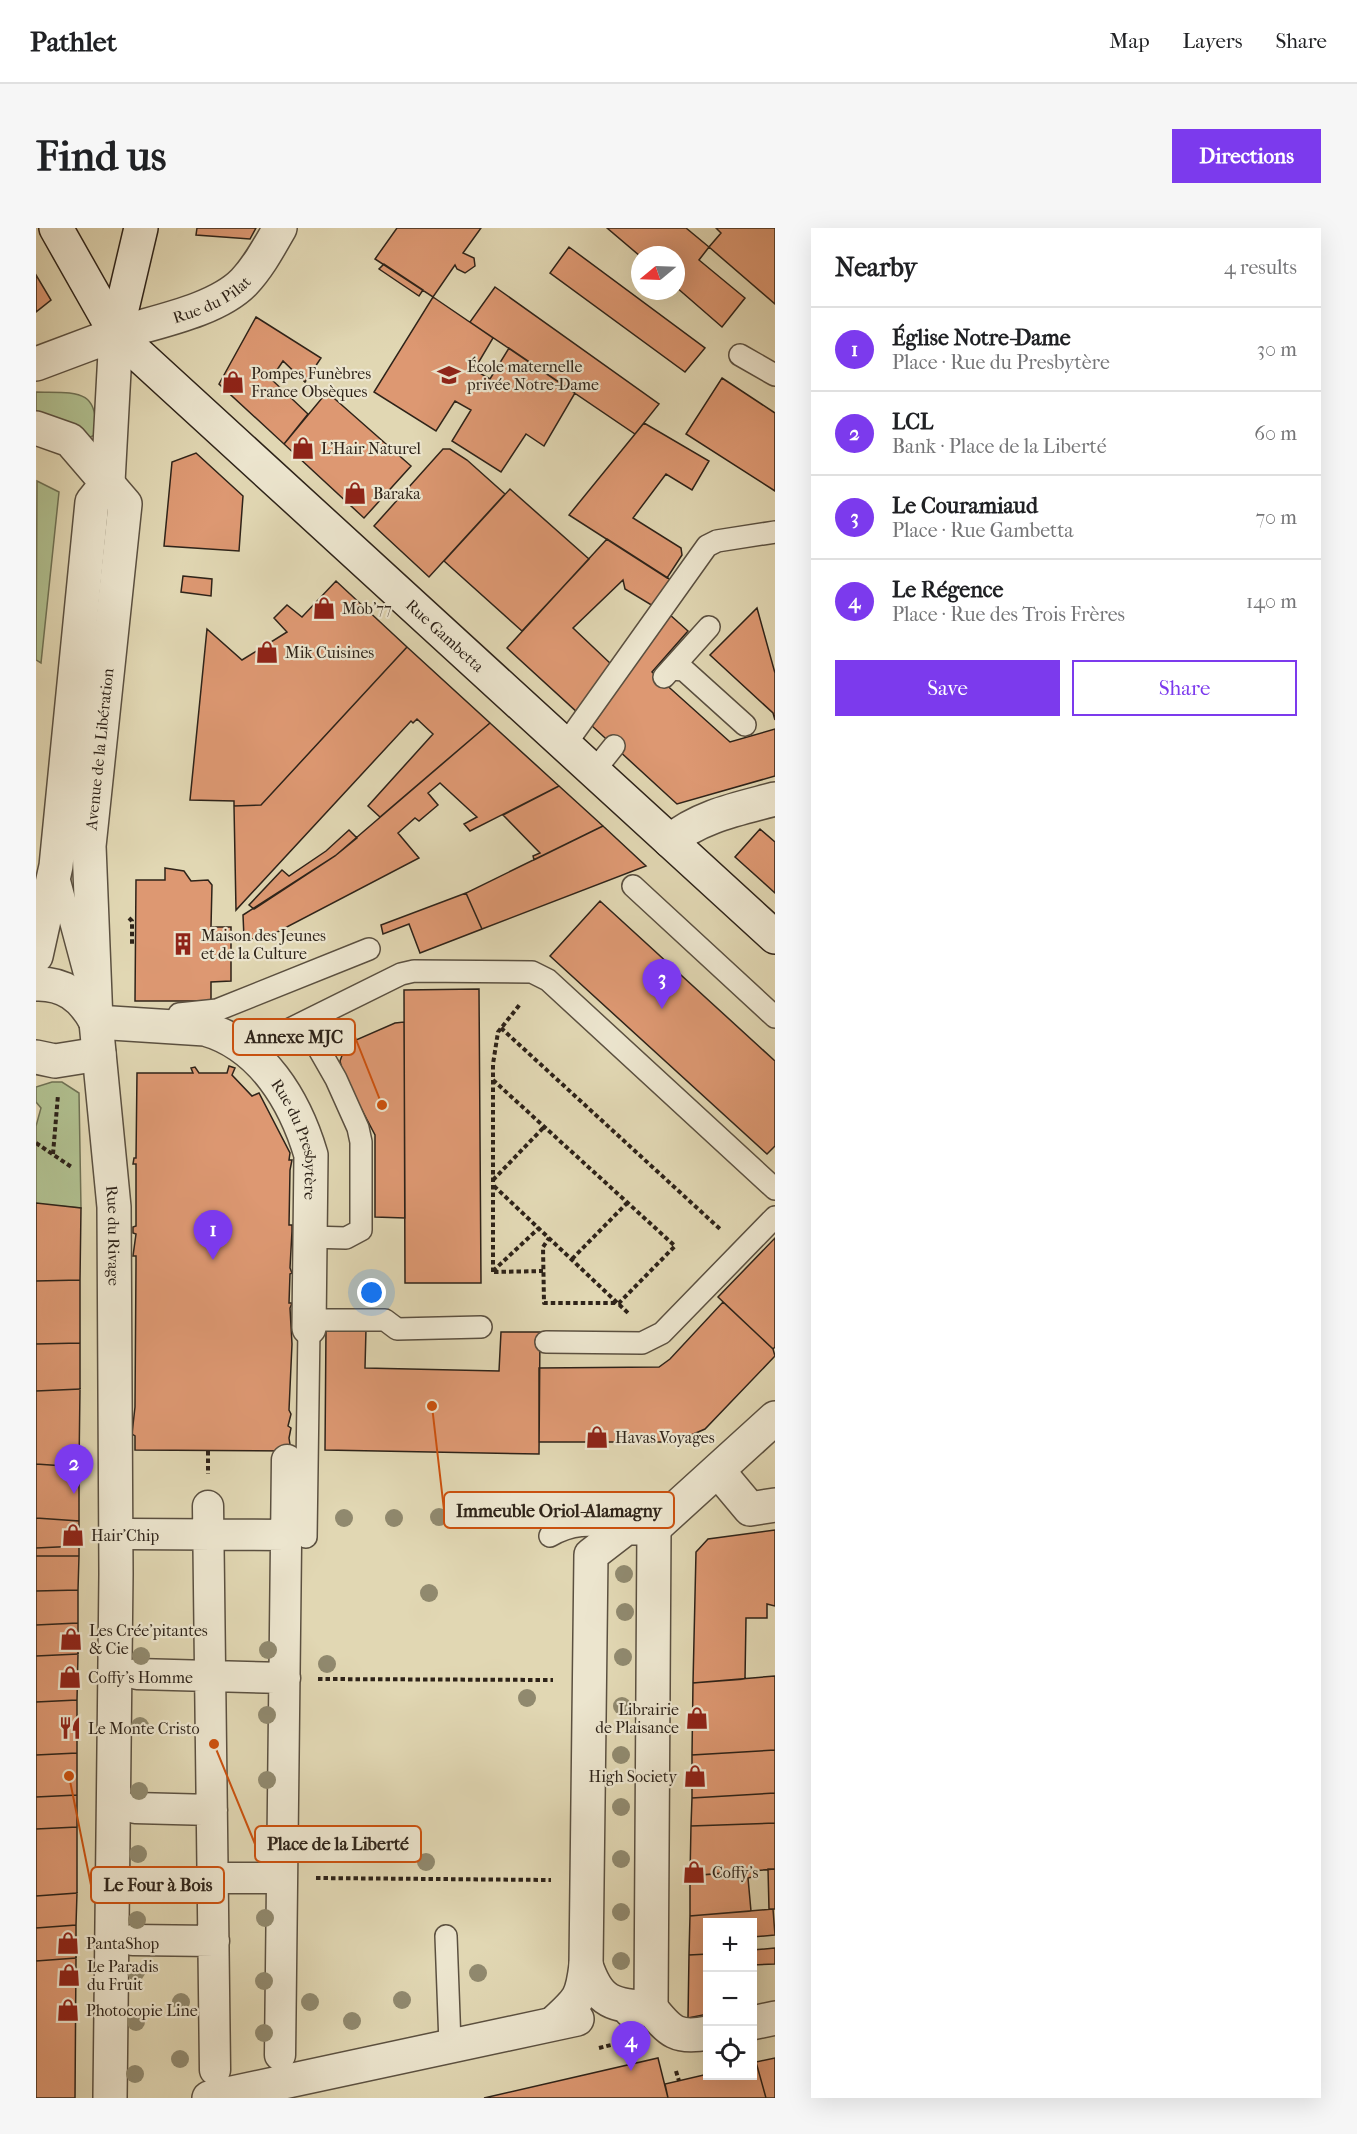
<!DOCTYPE html>
<html lang="en">
<head>
<meta charset="utf-8">
<style>
  body { margin:0; font-family:"IM FELL French Canon",serif; background:#f6f6f6; color:#202124 }
  .controls { position:absolute; right:18px; bottom:18px; display:grid; overflow:hidden; border-radius:0px; box-shadow:0 6px 24px #0002 }
  .controls button { width:54px; height:54px; display:grid; place-items:center; padding:0; border:0; border-bottom:2px solid #e0e0e0; background:#fff; color:#202124; font:30px sans-serif }
  .compass { position:absolute; left:595px; top:18px; width:54px; height:54px; border-radius:50%; background:#fff; box-shadow:0 6px 24px #0002; rotate:251deg }
  .you { position:absolute; left:336px; top:1065px; width:21px; height:21px; margin:-15px; border:4px solid #fff; border-radius:50%; background:#1a73e8; box-shadow:0 0 0 9px #1a73e833 }
  .badge { display:grid; place-items:center; width:39px; height:39px; border-radius:50%; background:#7c3aed; color:#fff; font-size:20px; font-weight:700 }
  .pin { position:absolute; translate:-50% -50px; filter:drop-shadow(0 2px 3px #0008) }
  .pin::after { content:''; position:absolute; top:32px; width:21px; height:18px; background:inherit; clip-path:polygon(0 0,100% 0,50% 100%) }
  .list { margin:0; padding:0; list-style:none }
  h2 { display:flex; justify-content:space-between; align-items:center; height:78px; margin:0; padding:0 24px; font-size:26px }
  h2 small { font-size:20px; font-weight:400; color:#757577 }
  .list li { display:grid; grid-template-columns:39px 1fr auto; gap:18px; align-items:center; box-sizing:border-box; height:84px; padding:0 24px; border-top:2px solid #e0e0e0 }
  .list b { display:block; font-size:22px; white-space:nowrap }
  .list p { margin:0; font-size:20px; white-space:nowrap; color:#757577 }
  .list em { font-size:20px; font-style:normal; color:#757577 }
  .actions { display:flex; gap:12px; padding:18px 24px }
  .actions a { flex:1; padding:14px 0; border:2px solid #7c3aed; border-radius:0px; text-align:center; font-size:21px; color:#7c3aed }
  .actions .main { background:#7c3aed; color:#fff }
  .icon { flex:none; width:33px; height:33px; fill:none; stroke:currentColor; stroke-width:2; stroke-linecap:round; stroke-linejoin:round }
  .map { position:relative; flex:none; width:739px; height:1870px; overflow:hidden; border-radius:0px }
  header { display:flex; align-items:center; gap:36px; box-sizing:border-box; height:84px; padding:0 30px; background:#fff; border-bottom:2px solid #e0e0e0 }
  header strong { font-size:28px }
  nav { display:flex; gap:33px; margin-inline-start:auto; font-size:21px }
  .intro { display:flex; align-items:center; justify-content:space-between; box-sizing:border-box; height:144px; padding:0 36px }
  h1 { margin:0; font-size:42px }
  .button { padding:15px 27px; border-radius:0px; background:#7c3aed; color:#fff; font-size:21px; font-weight:700 }
  main { display:flex; gap:36px; padding:0 36px }
  aside { flex:1; background:#fff; border-radius:0px; box-shadow:0 6px 24px #0002 }
  .map>svg:first-child { display:block }
  .green { fill:#b0bf8f; stroke:#6f7154; stroke-width:1.5 }
  .building { fill:#dd9872; stroke:#2e2319; stroke-width:1.5 }
  .lines { fill:none; stroke-linecap:round; stroke-linejoin:round }
  .service-casing { stroke:#5b5040; stroke-width:24 }
  .pedestrian-casing { stroke:#5b5040; stroke-width:33 }
  .minor-casing { stroke:#5b5040; stroke-width:36 }
  .tertiary-casing { stroke:#5b5040; stroke-width:36 }
  .secondary-casing { stroke:#2e2319; stroke-width:36 }
  .path { stroke:#2e2319; stroke-width:4; stroke-dasharray:4.5 3; stroke-linecap:butt }
  .service { stroke:#ece5ce; stroke-width:21 }
  .pedestrian { stroke:#ece5ce; stroke-width:30 }
  .minor { stroke:#ece5ce; stroke-width:33 }
  .tertiary { stroke:#ece5ce; stroke-width:33 }
  .secondary { stroke:#ece5ce; stroke-width:33 }
  .tree { fill:#90896e }
  .labels { text-anchor:middle; stroke-width:4.5; stroke-linejoin:round; paint-order:stroke }
  .street-label { font-size:16px; fill:#2e2319; stroke:#ece5ce }
  .poi-label { font-size:16px; fill:#2e2319; stroke:#ece5ce; text-anchor:start }
  .leader { fill:none; stroke:#cc510e; stroke-width:2 }
  .callout-dot { fill:#cc510e; stroke:#ece5ce; stroke-width:2 }
  .callout { fill:#ece5ce; stroke:#cc510e; stroke-width:2 }
  .callout-label { font-size:18px; text-anchor:middle; font-weight:bold; fill:#2e2319 }
</style>
</head>
<body>
<header>
<strong>Pathlet</strong>
<nav><a>Map</a><a>Layers</a><a>Share</a></nav>
</header>
<div class="intro"><h1>Find us</h1><a class="button">Directions</a></div>
<main>
<div class="map">
<svg width="739" height="1870" viewBox="0 0 739 1870">
  <rect width="100%" height="100%" fill="#e1d7b3"/>
  <filter id="stains"><feTurbulence type="fractalNoise" baseFrequency=".00333" numOctaves="4"/><feColorMatrix values="0 0 0 0 .2 0 0 0 0 .09 0 0 0 0 .02 0 0 0 .5 -.17"/></filter>
  <radialGradient id="worn" r=".72"><stop offset=".6" stop-color="#630" stop-opacity="0"/><stop offset="1" stop-color="#630" stop-opacity=".3"/></radialGradient>
  <!-- green -->
  <path class="green" d="M0,164C38,165 64,159 59,207L52,210L19,190L0,183Z
    M1,253L23,264L5,435L0,432Z
    M16,854H26L43,865L45,980L0,976V898L5,880L0,874V859Z"/>
  <!-- building -->
  <path class="building" d="M161,0H220L214,11L160,7Z
    M361,0H445L427,25L438,30L439,38L429,45L421,41L419,37L397,69L339,31Z
    M571,0H650L673,19L663,32L709,70L686,99L640,59V27L604,28Z
    M680,0H739V76L673,19L685,5Z
    M533,19L669,120L649,144L514,45Z
    M348,36L387,62L383,68L343,41Z
    M0,47L15,72L0,84Z
    M459,59L623,176L599,206L434,94Z
    M397,69L457,110L438,142L454,151L473,120L539,165L508,218L490,206L465,244L416,213L435,182L419,173L400,203L338,164Z
    M220,89L285,130L269,154L247,133L235,151L272,186L248,216L183,156Z
    M686,150L739,185V263L650,206Z
    M291,164L375,238L328,290L248,216Z
    M608,195L673,233L656,262L630,246L597,290L645,320L646,327L631,350L533,287Z
    M407,221H414L431,232L469,266L393,349L338,298Z
    M160,225L207,268L203,323L128,318L136,234Z
    M474,261L553,331L486,403L408,333Z
    M571,311L635,352L617,378L589,361L587,352L537,400L575,436L541,484L471,420Z
    M147,348L176,351L175,368L145,364Z
    M300,353L371,419L225,577L198,578V573L154,572L171,401L206,432L251,404L238,390L251,377L266,389Z
    M721,380L739,445V492L737,485L674,427Z
    M633,386L652,403L616,444L694,514L739,501V548L641,576L556,498Z
    M371,419L454,495L344,589L332,578L397,506L381,491L377,495L375,493L200,682L198,578L225,577Z
    M454,495L523,558L434,603L428,596L441,589L404,555L392,565L402,577L383,593L379,590L362,605L383,630L226,712L208,710L207,687L299,628Z
    M523,558L567,598L498,632L497,628L504,625L467,587Z
    M567,598L610,638L446,701L430,665Z
    M724,601L739,614V665L699,629Z
    M313,602L321,610L299,628L218,681L213,677L246,642L253,648L290,623Z
    M129,640L148,643L155,653L172,652L176,657L175,699H195V753L175,754V771L172,773H99L100,652H129Z
    M430,665L446,701L384,725L373,696L347,706L345,697Z
    M564,673L739,833V918L731,926L514,728Z
    M443,761L445,1055H369L368,762Z
    M368,794L369,990L339,989V907L307,846L304,833L308,822L313,815L359,795Z
    M193,838L199,840L196,847L216,868L223,865L254,925L253,932H256L254,942L253,997H256V1003L254,1040L256,1045L254,1046L253,1075H256L254,1080L256,1116L253,1182L255,1186L252,1198L255,1200L253,1210L255,1223L99,1222V1208L96,1206L99,1179L100,1036V1028H97L100,1006L97,1005V999L100,998V936H97L98,930H100L101,845H157L155,840L159,839L163,845H191Z
    M0,975L45,980L44,1052L0,1053Z
    M739,1010V1119L737,1121L682,1069Z
    M44,1052V1115L0,1116V1053Z
    M687,1074L737,1121L739,1128L669,1201L639,1214H503V1140L623,1139L634,1131Z
    M290,1101H330L329,1140L463,1143L465,1104H504L503,1226L289,1222Z
    M44,1115V1161L0,1163V1116Z
    M44,1161L43,1239L0,1236V1163Z
    M0,1236L43,1239V1293L0,1290Z
    M0,1290L43,1293V1318L0,1320Z
    M739,1302V1378L731,1376V1390H710L709,1451L657,1455L660,1324L672,1311Z
    M43,1318V1328H0V1320Z
    M0,1328H43L42,1362L0,1363Z
    M42,1362V1395L0,1397V1363Z
    M42,1395V1426L0,1428V1397Z
    M42,1426L41,1472L0,1474V1428Z
    M739,1448V1522L656,1527L657,1455Z
    M41,1472V1525L0,1527V1474Z
    M739,1522V1565L656,1570V1527Z
    M41,1525V1567L0,1569V1527Z
    M739,1565V1595L655,1598L656,1570Z
    M41,1567V1599L0,1601V1569Z
    M739,1595V1641L654,1648L655,1598Z
    M41,1599V1665L0,1668V1601Z
    M732,1641H739V1681H733Z
    M719,1642L720,1648L712,1650L715,1683L654,1688V1648Z
    M41,1665L40,1697L0,1700V1668Z
    M737,1681L739,1707L716,1709V1694H672V1726L653,1727L654,1688Z
    M40,1697V1730L0,1733V1700Z
    M739,1720V1736L716,1737V1722Z
    M672,1726V1786L652,1790L653,1727Z
    M40,1730L39,1870H0V1733Z
    M622,1830L632,1870H448Z
    M739,1830V1870H730L720,1834Z
    M720,1834L730,1870H632L629,1856L672,1846L716,1848V1835Z"/>
  <g class="lines">
    <!-- service casing -->
    <g class="service-casing">
      <path id="service" d="M704,127L739,147
        M635,441L648,442L709,497
        M628,449L673,399
        M529,517L671,318L681,313L739,304
        M558,543L578,518
        M22,647L48,744
        M597,658L739,789
        M143,786L181,782L333,721
        M268,795L300,851L322,900L325,914V1002L310,1010L273,1009
        M217,827L248,804L365,746L378,743L496,744L512,752L739,961
        M273,1092H349L361,1101L445,1099
        M510,1114L606,1115L626,1105L739,989
        M514,1308L531,1277H575L590,1300
        M514,1308C542,1292 560,1298 590,1300
        M270,1309L273,1100
        M410,1708L414,1816"/>
    </g>
    <!-- pedestrian casing -->
    <g class="pedestrian-casing">
      <path id="pedestrian" d="M172,1278L179,1842
        M92,1306L250,1307
        M101,1446L249,1450
        M99,1580L176,1582
        M177,1650H246
        M97,1712L178,1713
        M244,1827L251,1232"/>
    </g>
    <!-- minor casing -->
    <g class="minor-casing">
      <g id="minor">
        <path d="M0,136L80,106L72,254L56,274L20,638L0,728"/>
        <path id="s1" d="M0,200L34,212L89,276L53,618L60,794L78,979L80,1346L74,1870"/>
        <path d="M634,613C664,588 702,581 739,571"/>
        <path d="M0,756C28,755 47,769 60,794"/>
        <path id="s2" d="M60,794L169,801C226,817 259,873 275,927L273,1100"/>
        <path d="M0,829L19,833L63,826"/>
        <path d="M683,1244L714,1281L739,1277"/>
        <path d="M618,1300L739,1190"/>
        <path d="M550,1737C563,1776 577,1777 615,1780L618,1300"/>
        <path d="M595,1783L615,1780C634,1804 641,1811 672,1805"/>
        <path d="M519,1794C543,1772 546,1770 550,1737L555,1327L590,1300H618"/>
        <path d="M716,1795L739,1790"/>
        <path d="M173,1870L541,1791"/>
      </g>
    </g>
    <!-- tertiary casing -->
    <g class="tertiary-casing">
      <g id="tertiary">
        <path id="s3" d="M80,106C118,94 180,83 208,54C223,38 233,19 244,0"/>
      </g>
    </g>
    <!-- secondary casing -->
    <g class="secondary-casing">
      <g id="secondary">
        <path id="s4" d="M20,0L80,106L739,709"/>
        <path d="M80,106L105,0"/>
      </g>
    </g>
    <!-- path -->
    <path class="path" d="M93,690L96,693V717
      M465,800L684,1001
      M457,852L639,1018L583,1075H508L507,1019L513,1010
      M0,915L37,940
      M17,926L22,867
      M457,952L508,899
      M458,958L592,1085
      M536,1031L591,975
      M457,1043L503,1000
      M457,1044V836L462,804L485,775
      M458,1044L507,1043
      M172,1223V1246
      M282,1451L517,1452
      M280,1650L515,1652
      M563,1820L579,1816
      M640,1843L643,1853"/>
    <!-- service -->
    <use href="#service" class="service"/>
    <!-- pedestrian -->
    <use href="#pedestrian" class="pedestrian"/>
    <!-- minor -->
    <use href="#minor" class="minor"/>
    <!-- tertiary -->
    <use href="#tertiary" class="tertiary"/>
    <!-- secondary -->
    <use href="#secondary" class="secondary"/>
  </g>
  <!-- trees -->
  <g class="tree">
    <circle cx="403" cy="1289" r="9"/>
    <circle cx="308" cy="1290" r="9"/>
    <circle cx="358" cy="1290" r="9"/>
    <circle cx="588" cy="1346" r="9"/>
    <circle cx="393" cy="1365" r="9"/>
    <circle cx="589" cy="1384" r="9"/>
    <circle cx="232" cy="1422" r="9"/>
    <circle cx="105" cy="1428" r="9"/>
    <circle cx="587" cy="1429" r="9"/>
    <circle cx="291" cy="1436" r="9"/>
    <circle cx="491" cy="1470" r="9"/>
    <circle cx="586" cy="1478" r="9"/>
    <circle cx="231" cy="1487" r="9"/>
    <circle cx="104" cy="1498" r="9"/>
    <circle cx="585" cy="1527" r="9"/>
    <circle cx="231" cy="1552" r="9"/>
    <circle cx="103" cy="1563" r="9"/>
    <circle cx="585" cy="1579" r="9"/>
    <circle cx="102" cy="1626" r="9"/>
    <circle cx="585" cy="1631" r="9"/>
    <circle cx="390" cy="1634" r="9"/>
    <circle cx="585" cy="1684" r="9"/>
    <circle cx="229" cy="1690" r="9"/>
    <circle cx="101" cy="1692" r="9"/>
    <circle cx="585" cy="1733" r="9"/>
    <circle cx="100" cy="1744" r="9"/>
    <circle cx="442" cy="1745" r="9"/>
    <circle cx="228" cy="1753" r="9"/>
    <circle cx="366" cy="1772" r="9"/>
    <circle cx="145" cy="1774" r="9"/>
    <circle cx="274" cy="1774" r="9"/>
    <circle cx="316" cy="1793" r="9"/>
    <circle cx="100" cy="1794" r="9"/>
    <circle cx="228" cy="1805" r="9"/>
    <circle cx="144" cy="1831" r="9"/>
    <circle cx="99" cy="1846" r="9"/>
  </g>
  <!-- icons -->
  <defs>
    <g id="school-bare" transform="scale(1.8)"><path d="M0-5L7-2L0 1L-7-2ZM-4 1L0 2.5L4 1V4Q0 6-4 4Z" fill="#8f2418" stroke="#ece5ce" stroke-width="2.5" paint-order="stroke"/></g>
    <g id="shop-bare" transform="scale(1.8)"><path d="M-5-2.5h2.3a2.7 3.5 0 0 1 5.4 0H5L5.5 6h-11ZM-1.5-2.5h3a1.5 2.3 0 0 0-3 0Z" fill="#8f2418" stroke="#ece5ce" stroke-width="2.5" paint-order="stroke"/></g>
    <g id="building-bare" transform="scale(1.8)"><path d="M-4-6H4V6H1V3H-1V6H-4ZM-2.5-4.3h1.7v1.8h-1.7ZM.8-4.3h1.7v1.8H.8ZM-2.5-1h1.7V.8h-1.7ZM.8-1h1.7V.8H.8Z" fill="#8f2418" stroke="#ece5ce" stroke-width="2.5" paint-order="stroke"/></g>
    <g id="restaurant-bare" transform="scale(1.8)"><path d="M-5-6h1v4h1v-4h1v4h1v-4h1v5L-1.5 .5V6h-2V.5L-5-1ZM5-6V6H3V1.5H1.5Q1.5-4 5-6Z" fill="#8f2418" stroke="#ece5ce" stroke-width="2.5" paint-order="stroke"/></g>
  </defs>
  <g fill-rule="evenodd">
    <use href="#school-bare" x="413" y="147"/>
    <use href="#shop-bare" x="197" y="154"/>
    <use href="#shop-bare" x="267" y="220"/>
    <use href="#shop-bare" x="319" y="265"/>
    <use href="#shop-bare" x="288" y="380"/>
    <use href="#shop-bare" x="231" y="424"/>
    <use href="#building-bare" x="147" y="716"/>
    <use href="#shop-bare" x="561" y="1209"/>
    <use href="#shop-bare" x="37" y="1307"/>
    <use href="#shop-bare" x="35" y="1411"/>
    <use href="#shop-bare" x="34" y="1449"/>
    <use href="#shop-bare" x="661" y="1490"/>
    <use href="#restaurant-bare" x="34" y="1500"/>
    <use href="#shop-bare" x="659" y="1548"/>
    <use href="#shop-bare" x="658" y="1644"/>
    <use href="#shop-bare" x="32" y="1715"/>
    <use href="#shop-bare" x="33" y="1747"/>
    <use href="#shop-bare" x="32" y="1782"/>
  </g>
  <g class="labels">
    <!-- street labels -->
    <g class="street-label">
      <text dy="6" stroke="none"><textPath href="#s3" startOffset="102">Rue du Pilat</textPath></text>
      <text dy="6" stroke="none"><textPath href="#s4" startOffset="568">Rue Gambetta</textPath></text>
      <text transform="translate(63 521) rotate(-84)" y="6">Avenue de la Libération</text>
      <text dy="6" stroke="none"><textPath href="#s2" startOffset="262">Rue du Presbytère</textPath></text>
      <text dy="6" stroke="none"><textPath href="#s1" startOffset="855">Rue du Rivage</textPath></text>
    </g>
    <!-- poi labels -->
    <g class="poi-label">
      <text x="431" y="144">École maternelle<tspan x="431" dy="18">privée Notre-Dame</tspan></text>
      <text x="215" y="151">Pompes Funèbres<tspan x="215" dy="18">France Obsèques</tspan></text>
      <text x="285" y="226">L'Hair Naturel</text>
      <text x="337" y="271">Baraka</text>
      <text x="306" y="386">Mob'77</text>
      <text x="249" y="430">Mik Cuisines</text>
      <text x="165" y="713">Maison des Jeunes<tspan x="165" dy="18">et de la Culture</tspan></text>
      <text x="579" y="1215">Havas Voyages</text>
      <text x="55" y="1313">Hair'Chip</text>
      <text x="53" y="1408">Les Crée'pitantes<tspan x="53" dy="18">&amp; Cie</tspan></text>
      <text x="52" y="1455">Coffy's Homme</text>
      <text x="643" y="1487" text-anchor="end">Librairie<tspan x="643" dy="18">de Plaisance</tspan></text>
      <text x="52" y="1506">Le Monte Cristo</text>
      <text x="641" y="1554" text-anchor="end">High Society</text>
      <text x="676" y="1650">Coffy's</text>
      <text x="50" y="1721">PantaShop</text>
      <text x="51" y="1744">Le Paradis<tspan x="51" dy="18">du Fruit</tspan></text>
      <text x="50" y="1788">Photocopie Line</text>
    </g>
  </g>
  <!-- callouts -->
  <path class="leader" d="M346 877L319 809M396 1178L408 1282M178 1516L219 1616M33 1548L55 1657"/>
  <g class="callout-dot">
    <circle cx="346" cy="877" r="6"/>
    <circle cx="396" cy="1178" r="6"/>
    <circle cx="178" cy="1516" r="6"/>
    <circle cx="33" cy="1548" r="6"/>
  </g>
  <g class="callout">
    <rect x="197" y="791" width="122" height="36" rx="6"/>
    <rect x="408" y="1264" width="230" height="36" rx="6"/>
    <rect x="219" y="1598" width="166" height="36" rx="6"/>
    <rect x="55" y="1639" width="133" height="36" rx="6"/>
  </g>
  <g class="callout-label">
    <text x="258" y="815">Annexe MJC</text>
    <text x="523" y="1289">Immeuble Oriol-Alamagny</text>
    <text x="302" y="1622">Place de la Liberté</text>
    <text x="122" y="1663">Le Four à Bois</text>
  </g>
  <rect width="100%" height="100%" filter="url(#stains)"/>
  <rect width="100%" height="100%" fill="url(#worn)"/>
</svg>
<div class="controls">
<button>+</button>
<button>−</button>
<button><svg class="icon" aria-label="locate" viewBox="0 0 24 24"><circle cx="12" cy="12" r="6"/><path d="M12 2v4M12 18v4M2 12h4M18 12h4"/></svg></button>
</div>
<svg class="compass" viewBox="-18 -18 36 36"><path d="M0-13l5 13h-10z" fill="#e53935"/><path d="M0 13l5-13h-10z" fill="#757577"/></svg>
<div class="you"></div>
<div class="pin badge" style="left:177px;top:1032px">1</div>
<div class="pin badge" style="left:38px;top:1266px">2</div>
<div class="pin badge" style="left:626px;top:781px">3</div>
<div class="pin badge" style="left:595px;top:1843px">4</div>
</div>
<aside>
<h2>Nearby<small>4 results</small></h2>
<ul class="list">
<li><span class="badge">1</span><div><b>Église Notre-Dame</b><p>Place · Rue du Presbytère</p></div><em>30 m</em></li>
<li><span class="badge">2</span><div><b>LCL</b><p>Bank · Place de la Liberté</p></div><em>60 m</em></li>
<li><span class="badge">3</span><div><b>Le Couramiaud</b><p>Place · Rue Gambetta</p></div><em>70 m</em></li>
<li><span class="badge">4</span><div><b>Le Régence</b><p>Place · Rue des Trois Frères</p></div><em>140 m</em></li>
</ul>
<div class="actions"><a class="main">Save</a><a>Share</a></div>
</aside>
</main>
</body>
</html>
